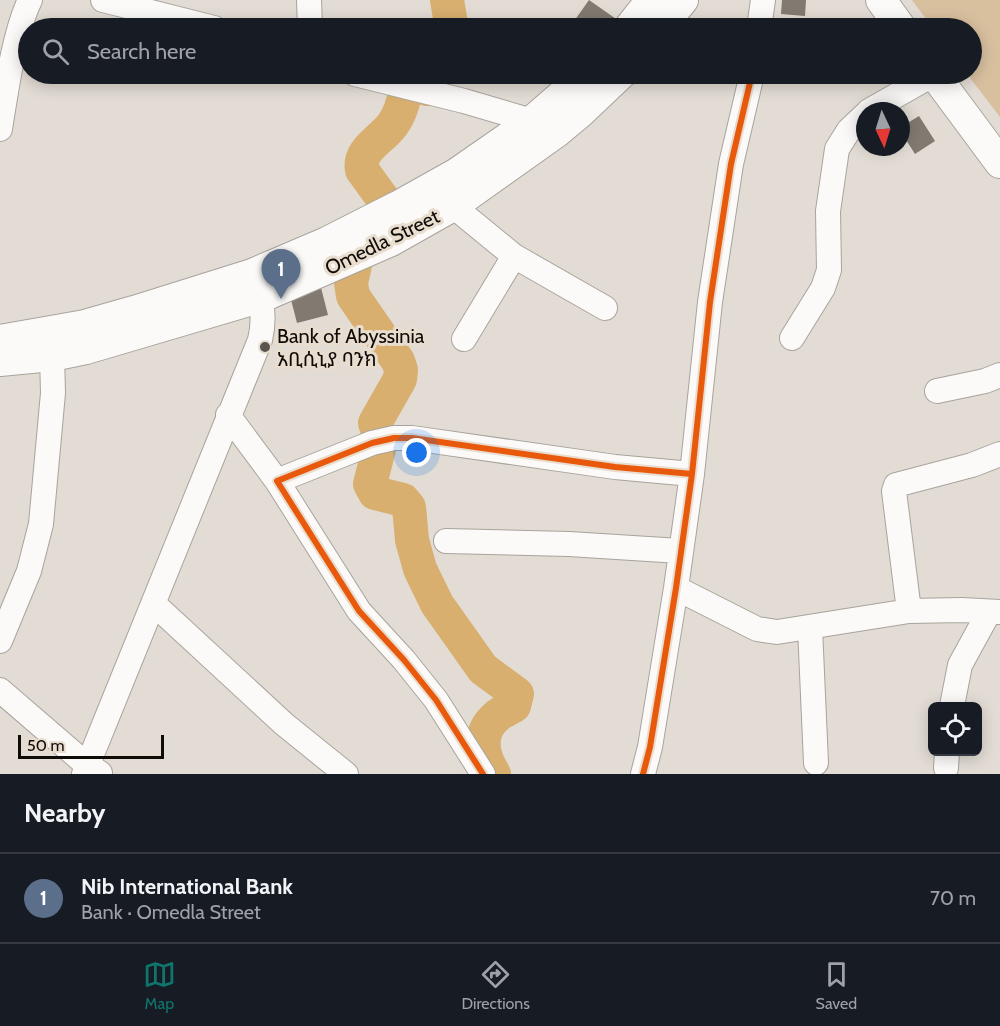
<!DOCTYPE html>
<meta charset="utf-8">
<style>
body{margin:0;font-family:Cabin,"Noto Sans Ethiopic",sans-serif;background:#242831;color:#f1f3f6}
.controls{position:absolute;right:18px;bottom:18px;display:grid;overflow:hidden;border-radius:9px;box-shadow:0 3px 15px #0003}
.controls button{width:54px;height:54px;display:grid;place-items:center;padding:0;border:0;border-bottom:2px solid #363941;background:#171b24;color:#f1f3f6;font:30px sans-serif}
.compass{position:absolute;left:856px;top:102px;width:54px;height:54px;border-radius:50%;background:#171b24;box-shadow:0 3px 15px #0003;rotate:176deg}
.scale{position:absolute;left:18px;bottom:15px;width:146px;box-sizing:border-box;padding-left:6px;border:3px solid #0f0b07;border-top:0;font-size:16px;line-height:21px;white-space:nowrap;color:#0f0b07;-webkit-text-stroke:4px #e8ddce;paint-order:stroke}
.you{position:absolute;left:417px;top:453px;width:21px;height:21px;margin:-15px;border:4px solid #fff;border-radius:50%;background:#1a73e8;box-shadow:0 0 0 9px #1a73e833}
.badge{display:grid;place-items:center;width:39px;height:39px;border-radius:50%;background:#0f766e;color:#fff;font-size:20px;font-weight:700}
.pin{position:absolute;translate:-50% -50px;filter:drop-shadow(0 2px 3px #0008)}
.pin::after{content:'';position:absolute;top:32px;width:21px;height:18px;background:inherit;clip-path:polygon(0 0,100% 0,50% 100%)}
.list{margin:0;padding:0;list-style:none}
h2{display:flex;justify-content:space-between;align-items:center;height:78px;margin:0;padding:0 24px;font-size:26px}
h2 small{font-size:20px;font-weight:400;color:#9ea1a6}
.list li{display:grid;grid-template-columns:39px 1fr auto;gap:18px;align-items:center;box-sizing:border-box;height:90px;padding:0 24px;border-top:2px solid #363941}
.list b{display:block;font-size:22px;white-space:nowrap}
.list p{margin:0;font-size:20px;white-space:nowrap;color:#9ea1a6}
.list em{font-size:20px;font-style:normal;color:#9ea1a6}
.icon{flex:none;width:33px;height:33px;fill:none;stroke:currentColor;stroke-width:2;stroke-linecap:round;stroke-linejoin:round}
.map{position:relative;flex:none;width:1000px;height:774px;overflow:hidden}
.search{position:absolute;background:#171b24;box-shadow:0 3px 15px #0003;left:18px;right:18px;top:18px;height:66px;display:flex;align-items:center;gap:15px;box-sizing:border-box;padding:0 21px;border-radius:33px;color:#9ea1a6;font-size:22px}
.sheet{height:168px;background:#171b24}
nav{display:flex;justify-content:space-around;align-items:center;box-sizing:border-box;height:84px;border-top:2px solid #363941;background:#171b24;font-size:16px;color:#9ea1a6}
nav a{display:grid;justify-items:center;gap:3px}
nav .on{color:#0f766e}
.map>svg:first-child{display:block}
</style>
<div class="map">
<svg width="1000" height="774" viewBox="0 0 1000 774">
<rect width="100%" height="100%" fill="#e2dcd4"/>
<path fill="#d8c09f" d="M912 0H1000V117L967 74H972V28H933Z"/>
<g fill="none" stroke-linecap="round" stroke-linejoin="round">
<path stroke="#d8af6e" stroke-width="34" d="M447 0 451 24 450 28
M427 89 437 74
M391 210 362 170C358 149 383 139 393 124 401 113 404 99 407 87
M357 256 351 283 353 296 398 361 401 370 400 379 375 423 381 441 370 484 375 493 403 500 409 507 412 540 420 569 437 604 483 669 517 694 514 706C509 709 501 712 497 716 477 732 482 755 494 774"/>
</g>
<path fill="#807a70" d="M589 0 619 21 614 28H578L572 24Z
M782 0H806L805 16 781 14Z
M772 19 815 24 814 28H771Z
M919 116 935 141 915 154 901 132V127Z
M319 280 328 315 297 323 288 288Z"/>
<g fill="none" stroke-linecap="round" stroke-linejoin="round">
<defs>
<path id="minor" d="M103 0 214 28
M309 0 310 28
M759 28 763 0
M355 74 464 101 532 121
M869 111 934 74
M0 129C6 92 14 33 30 0
M453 206 514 256 605 308
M792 338 823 288 829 270 828 211 837 149 849 130 865 115
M464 339 514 256
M937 391 985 381 1000 375
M228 415 277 481
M446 541 569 544 680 551
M676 588 757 629 777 632 909 611 962 610 1000 612
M154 604 284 724 346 774
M909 611 894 491 896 485 972 465 1000 454
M810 628 816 763
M0 641 29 571 41 524 53 393 52 356
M0 690 87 765 100 773
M952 706 960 665 989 612
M946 768 947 752
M84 774 260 340C265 319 263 301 255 282
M483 774 436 700 404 660 359 611 277 481 372 443 394 438H412L615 467 692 474
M643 774 650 747 676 588 692 474 710 302 731 164 752 74"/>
<path id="major" d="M881 0 901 28
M629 28 651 0
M660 28 683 0
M934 74 1000 163
M0 340 85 325 134 311 252 274 327 242 398 206 457 173 532 121 586 74
M0 361 52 356 86 349 262 297 391 241 453 206 557 132 581 112 621 74"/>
</defs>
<use href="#minor" stroke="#a8a39c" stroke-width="26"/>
<use href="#major" stroke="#a8a39c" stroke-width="32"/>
<use href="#minor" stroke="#fbfaf9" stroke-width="24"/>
<use href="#major" stroke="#fbfaf9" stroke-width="30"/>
<defs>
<path id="cycleway" d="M483 774 436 700 404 660 359 611 277 481 372 443 394 438H412L615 467 692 474
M643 774 650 747 676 588 692 474 710 302 731 164 752 74"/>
</defs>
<use href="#cycleway" stroke="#e8ddce" stroke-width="10"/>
<use href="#cycleway" stroke="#e8590c" stroke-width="6"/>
</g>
<circle fill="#59544f" stroke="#e8ddce" stroke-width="2" cx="265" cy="347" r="6"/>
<g text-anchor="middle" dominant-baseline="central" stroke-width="6" stroke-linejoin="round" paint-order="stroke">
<g font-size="20" fill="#0f0b07" stroke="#e8ddce">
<text transform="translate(382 242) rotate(-26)">Omedla Street</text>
</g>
<g font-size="20" fill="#0f0b07" stroke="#e8ddce" text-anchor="start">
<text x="277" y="336">Bank of Abyssinia<tspan x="277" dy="23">አቢሲኒያ ባንክ</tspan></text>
</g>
</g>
</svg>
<div class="controls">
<button><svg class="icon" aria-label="locate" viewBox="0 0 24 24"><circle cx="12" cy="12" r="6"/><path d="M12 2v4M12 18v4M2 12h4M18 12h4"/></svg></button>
</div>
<svg class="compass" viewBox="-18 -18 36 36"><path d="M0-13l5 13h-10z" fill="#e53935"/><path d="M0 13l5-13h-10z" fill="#9ea1a6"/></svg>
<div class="scale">50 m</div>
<div class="you"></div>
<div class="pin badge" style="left:281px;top:299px;background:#5c6f8a">1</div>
<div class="search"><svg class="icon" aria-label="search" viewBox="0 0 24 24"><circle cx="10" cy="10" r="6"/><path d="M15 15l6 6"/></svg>Search here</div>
</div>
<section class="sheet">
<h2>Nearby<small></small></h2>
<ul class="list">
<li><span class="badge" style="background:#5c6f8a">1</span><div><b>Nib International Bank</b><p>Bank · Omedla Street</p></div><em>70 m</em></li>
</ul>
</section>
<nav>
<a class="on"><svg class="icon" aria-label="map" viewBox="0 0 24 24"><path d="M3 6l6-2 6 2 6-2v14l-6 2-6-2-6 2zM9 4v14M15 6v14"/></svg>Map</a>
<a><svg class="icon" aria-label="directions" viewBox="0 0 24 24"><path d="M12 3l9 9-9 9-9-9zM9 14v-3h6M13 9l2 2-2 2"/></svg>Directions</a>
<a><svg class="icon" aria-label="saved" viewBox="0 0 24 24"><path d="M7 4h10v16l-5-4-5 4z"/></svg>Saved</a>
</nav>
